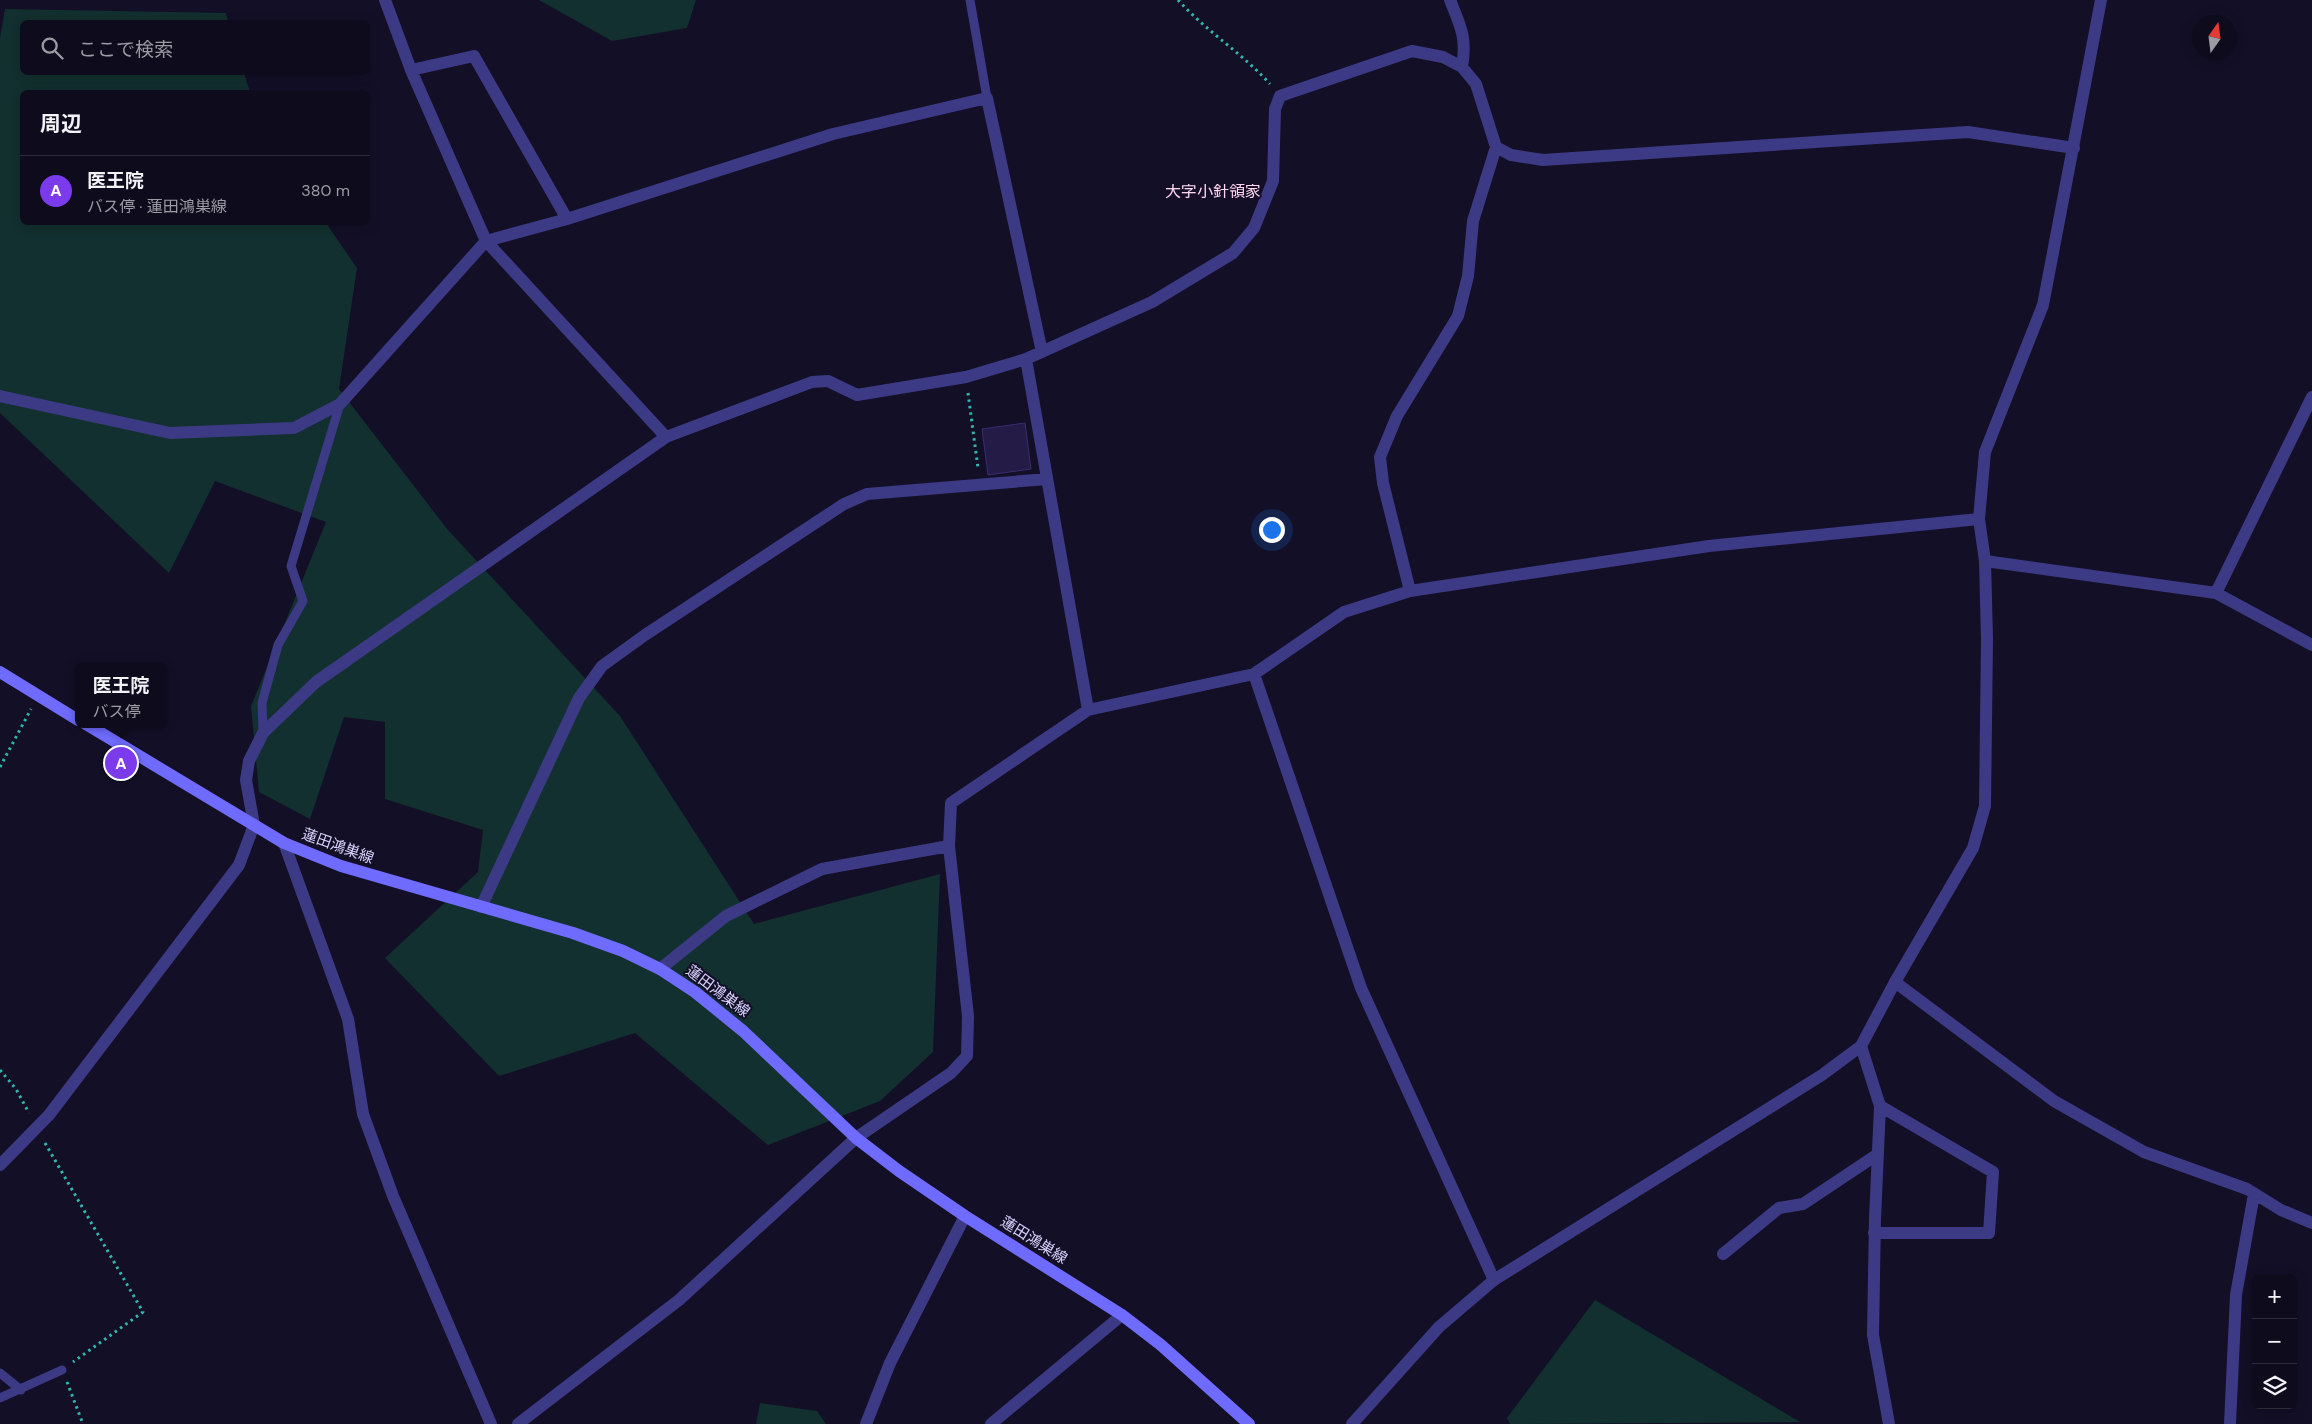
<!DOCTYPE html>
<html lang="ja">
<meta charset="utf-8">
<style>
body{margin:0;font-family:"DM Sans","Noto Sans JP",sans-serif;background:#171425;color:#f1f3f6}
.controls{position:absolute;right:15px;bottom:15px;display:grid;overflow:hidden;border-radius:8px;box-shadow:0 2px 12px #0003}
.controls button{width:45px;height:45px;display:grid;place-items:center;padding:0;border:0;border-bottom:1px solid #2e2b3b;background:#0e0b1c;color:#f1f3f6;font:25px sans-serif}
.compass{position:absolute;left:2192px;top:15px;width:45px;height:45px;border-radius:50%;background:#0e0b1c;box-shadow:0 2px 12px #0003;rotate:14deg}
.you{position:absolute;left:1271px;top:529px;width:18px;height:18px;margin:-12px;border:4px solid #fff;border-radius:50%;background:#1a73e8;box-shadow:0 0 0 8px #1a73e833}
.badge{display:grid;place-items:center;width:32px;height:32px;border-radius:50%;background:#7c3aed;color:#fff;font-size:16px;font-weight:700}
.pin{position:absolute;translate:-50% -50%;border:2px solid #fff;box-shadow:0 1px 5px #0006}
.popup{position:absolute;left:75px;top:663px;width:92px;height:65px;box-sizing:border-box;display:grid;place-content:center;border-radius:8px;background:#0e0b1c;filter:drop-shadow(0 1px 4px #0005);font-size:16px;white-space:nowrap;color:#9b9ba3}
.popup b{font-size:19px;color:#f1f3f6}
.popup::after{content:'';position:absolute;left:50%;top:100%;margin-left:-10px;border:10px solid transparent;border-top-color:#0e0b1c}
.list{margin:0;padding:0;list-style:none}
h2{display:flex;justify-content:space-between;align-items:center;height:65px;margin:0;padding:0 20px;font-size:21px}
h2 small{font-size:16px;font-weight:400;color:#9b9ba3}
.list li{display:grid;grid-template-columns:32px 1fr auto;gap:15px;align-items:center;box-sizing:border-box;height:70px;padding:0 20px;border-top:1px solid #2e2b3b}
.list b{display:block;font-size:19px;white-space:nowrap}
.list p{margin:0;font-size:16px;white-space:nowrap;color:#9b9ba3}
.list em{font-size:16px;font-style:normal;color:#9b9ba3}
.icon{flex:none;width:28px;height:28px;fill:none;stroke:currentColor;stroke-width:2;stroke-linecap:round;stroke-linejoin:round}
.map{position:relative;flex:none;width:2312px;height:1424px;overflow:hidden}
.search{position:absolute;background:#0e0b1c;box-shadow:0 2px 12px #0003;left:20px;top:20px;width:350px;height:55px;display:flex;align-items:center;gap:12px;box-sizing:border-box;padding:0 18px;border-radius:8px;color:#9b9ba3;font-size:19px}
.panel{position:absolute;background:#0e0b1c;box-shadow:0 2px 12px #0003;left:20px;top:90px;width:350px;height:135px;border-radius:8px}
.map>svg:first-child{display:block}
</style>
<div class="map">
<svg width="2312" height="1424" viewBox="0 0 2312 1424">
<rect width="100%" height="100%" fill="#130f26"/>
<path fill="#12302f" d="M539 0H696L687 28 612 41Z
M5 9 226 13 228 22H22V72L244 73 250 92H22V222L326 223 357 268 339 389 448 530 620 716 754 924 940 874 933 1052 880 1101 768 1145 635 1033 499 1076 385 958 478 872 483 830 385 799V722L344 717 310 819 259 792 251 706 326 522 215 481 169 573 0 413V38Z
M1595 1300 1800 1422 1510 1424 1507 1418Z
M760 1403 817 1411 826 1424H756Z"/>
<path fill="#241b47" stroke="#3b2d73" d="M1025 423 1031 469 988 475 982 429Z"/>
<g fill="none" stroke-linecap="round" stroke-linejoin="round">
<path stroke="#2fb8b0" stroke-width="3" stroke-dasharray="2.5 4" stroke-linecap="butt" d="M1178 0C1206 31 1242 53 1270 84
M968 393 978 468
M0 767 31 709
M0 1070 16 1089 29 1113
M45 1143 143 1312 73 1362
M67 1382 83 1424"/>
<path stroke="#3d3a85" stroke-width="9" d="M970 0 987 98
M263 733 262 703 278 645 303 601 291 566 340 404
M0 1373 21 1390
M0 1398 62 1370"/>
<path stroke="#3d3a85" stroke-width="12" d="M385 0 411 70
M1450 0C1461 27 1467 38 1462 67
M1496 147 1511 155 1543 160 1968 132 2074 148
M1026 359 1088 710
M0 396 170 433 294 428 340 404 486 241 567 219
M666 437 486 241 411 70 474 56 567 219 833 134 987 98 1042 352
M1985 561 2216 593 2312 645
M2216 593 2312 397
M1254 674 1361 988 1494 1280
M284 843 348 1019 363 1114 393 1196 491 1424
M949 846 951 803 1088 710 1254 674 1344 612 1410 591 1709 546 1979 519
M481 907 579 698 602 666 645 635 844 504 867 494 1047 479
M1895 982 2054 1101 2144 1152 2247 1189 2281 1210 2312 1223
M1861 1046 1880 1106 1875 1219 1873 1335 1889 1424
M0 1165 49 1115 239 865 254 825 246 780 249 761 263 733 316 682 666 437 812 382 828 381 857 395 966 377 1026 359 1152 302 1233 253 1254 228 1273 181 1275 109 1280 96 1412 51 1443 57 1462 67 1476 84 1496 147 1473 221 1468 276 1458 316 1397 416 1380 457 1383 483 1410 591
M1874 1233H1989L1993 1172 1880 1106
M1723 1254 1779 1208 1803 1204 1878 1154
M518 1424 679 1300 856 1138 951 1073 967 1056 968 1016 949 846 822 869 726 916 660 969
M866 1424 890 1363 965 1216
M991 1424 1122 1315
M2230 1424 2236 1295 2254 1194"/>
<path stroke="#3d3a85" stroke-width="12" d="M1352 1424 1439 1327 1494 1280 1822 1075 1861 1046 1895 982 1973 848 1985 806 1987 639 1985 561 1979 519 1985 452 2043 305 2101 0"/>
<path stroke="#6f6bff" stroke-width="12" d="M0 672 78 720
M86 724 284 843 341 866 573 933 623 951 660 969 695 992 743 1031 856 1138 899 1171 965 1216 1122 1315 1161 1345 1249 1424"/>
</g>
<g text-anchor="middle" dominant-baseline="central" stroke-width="4" stroke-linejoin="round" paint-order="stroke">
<g font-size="15" fill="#d9d4ff" stroke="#130f26">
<text transform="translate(338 846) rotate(20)">蓮田鴻巣線</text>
<text transform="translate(718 991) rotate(37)">蓮田鴻巣線</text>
<text transform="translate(1034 1240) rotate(32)">蓮田鴻巣線</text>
</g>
<g font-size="16" fill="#ffd6f0" stroke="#130f26">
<text x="1213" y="191">大字小針領家</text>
</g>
</g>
</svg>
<div class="controls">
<button>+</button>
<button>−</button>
<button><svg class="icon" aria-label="layers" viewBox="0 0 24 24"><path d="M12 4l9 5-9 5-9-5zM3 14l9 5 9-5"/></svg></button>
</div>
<svg class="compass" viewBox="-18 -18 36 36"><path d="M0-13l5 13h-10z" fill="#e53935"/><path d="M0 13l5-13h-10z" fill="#9b9ba3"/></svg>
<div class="you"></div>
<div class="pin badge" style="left:121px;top:763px">A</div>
<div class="popup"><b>医王院</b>バス停</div>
<div class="search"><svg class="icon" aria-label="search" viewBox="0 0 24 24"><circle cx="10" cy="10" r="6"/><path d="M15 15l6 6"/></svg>ここで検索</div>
<section class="panel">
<h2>周辺<small></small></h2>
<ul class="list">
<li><span class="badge">A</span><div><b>医王院</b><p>バス停 · 蓮田鴻巣線</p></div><em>380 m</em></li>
</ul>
</section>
</div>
